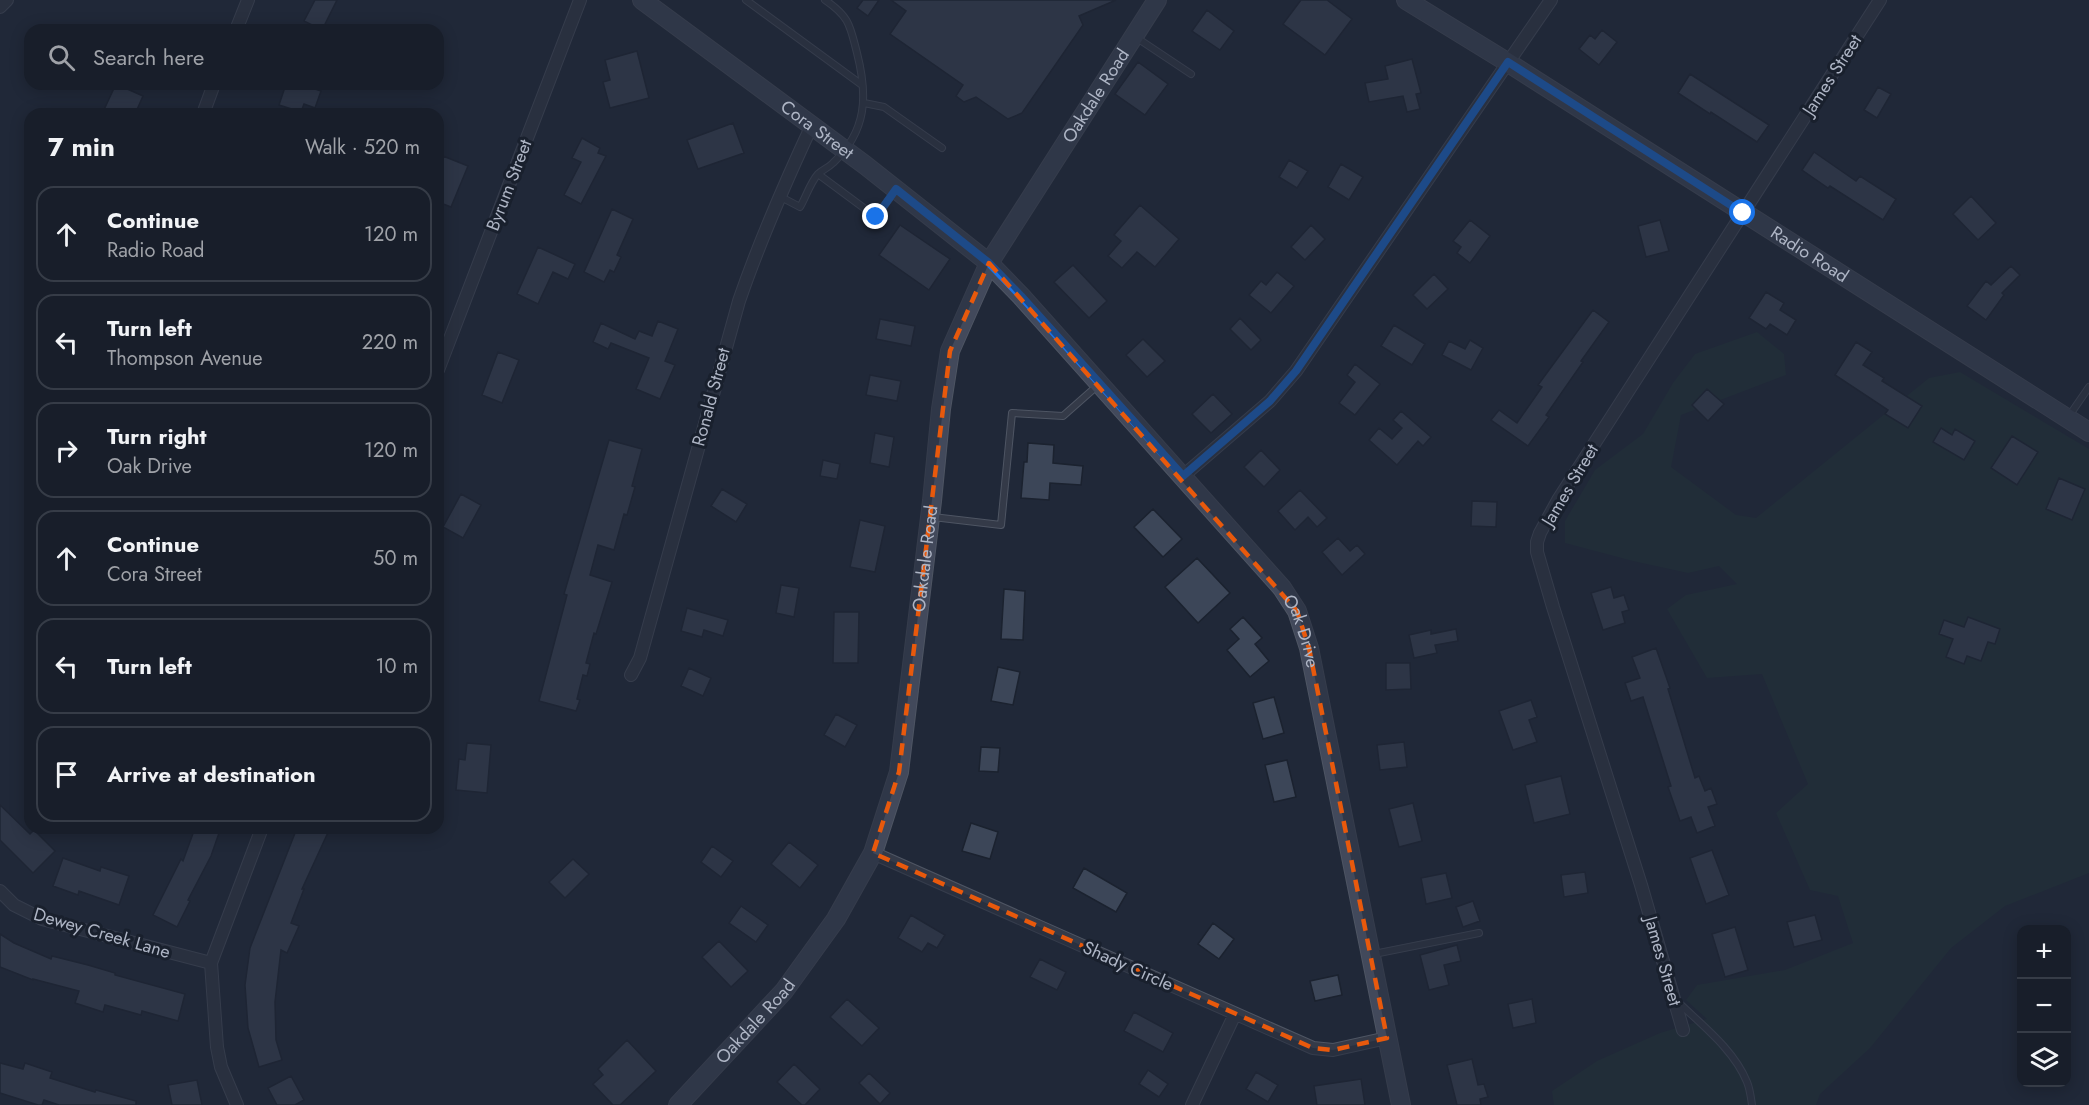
<!DOCTYPE html>
<meta charset="utf-8">
<style>
body{margin:0;font-family:Jost,sans-serif;background:#212732;color:#f1f3f6}
.controls{position:absolute;right:18px;bottom:18px;display:grid;overflow:hidden;border-radius:12px;box-shadow:0 3px 15px #0003}
.controls button{width:54px;height:54px;display:grid;place-items:center;padding:0;border:0;border-bottom:2px solid #363c47;background:#181e2a;color:#f1f3f6;font:30px sans-serif}
.stop{position:absolute;width:18px;height:18px;margin:-14px;border:4px solid #1a73e8;border-radius:50%;background:#fff}
.stop.end{background:#1a73e8;border-color:#fff;box-shadow:0 2px 6px #0008}
.list{margin:0;padding:0;list-style:none}
h2{display:flex;justify-content:space-between;align-items:center;height:78px;margin:0;padding:0 24px;font-size:26px}
h2 small{font-size:20px;font-weight:400;color:#9fa2a8}
.list li{display:grid;grid-template-columns:39px 1fr auto;gap:18px;align-items:center;box-sizing:border-box;height:96px;margin:0 12px 12px;padding:0 12px;border:2px solid #363c47;border-radius:18px}
.list b{display:block;font-size:22px;white-space:nowrap}
.list p{margin:0;font-size:20px;white-space:nowrap;color:#9fa2a8}
.list em{font-size:20px;font-style:normal;color:#9fa2a8}
.icon{flex:none;width:33px;height:33px;fill:none;stroke:currentColor;stroke-width:2;stroke-linecap:round;stroke-linejoin:round}
.map{position:relative;flex:none;width:2089px;height:1105px;overflow:hidden}
.search{position:absolute;background:#181e2a;box-shadow:0 3px 15px #0003;left:24px;top:24px;width:420px;height:66px;display:flex;align-items:center;gap:15px;box-sizing:border-box;padding:0 21px;border-radius:18px;color:#9fa2a8;font-size:22px}
.panel{position:absolute;background:#181e2a;box-shadow:0 3px 15px #0003;left:24px;top:108px;width:420px;height:726px;border-radius:18px}
.map>svg:first-child{display:block}
</style>
<div class="map">
<svg width="2089" height="1105" viewBox="0 0 2089 1105">
<rect width="100%" height="100%" fill="#202838"/>
<path fill="#223439" d="M1757 332 1784 354 1786 375 1681 415 1671 467 1736 515 1756 518 1929 378 1960 372 2089 449V873L2005 906 1951 948 1870 1048 1820 1094 1816 1105H1554L1552 1091 1597 1061 1660 1033 1707 1019 1686 1000 1697 985 1785 970 1853 943 1838 896 1810 890 1776 813 1808 784 1762 674 1707 678 1667 609 1686 595 1737 584 1719 566 1688 573 1633 561 1565 543V521L1595 470 1643 434 1673 383 1695 354Z"/>
<path fill="#3c4658" stroke="#1b222f" stroke-width="1.5" d="M315 0H337L322 30 304 21Z
M863 0H879L868 16 857 8Z
M891 0H1116L1079 16 1083 25 1022 113 1008 119 976 97 964 102 956 96 963 85 890 34 906 11Z
M1301 0H1327L1352 19 1325 55 1283 24Z
M1207 10 1234 31 1220 50 1192 31Z
M1602 30 1617 42 1599 65 1579 49 1590 35 1595 39Z
M637 51 649 98 610 108 603 82 610 80 605 60Z
M1412 59 1421 93 1416 94 1420 109 1407 112 1403 96 1369 102 1365 83 1388 79 1385 66Z
M1138 62 1168 84 1145 115 1115 94Z
M1690 74 1769 125 1757 142 1711 112 1710 114 1678 93Z
M116 84 143 96 135 114H102Z
M286 84H310L309 87 321 91 315 108 304 104 301 112 279 105Z
M1878 87 1891 94 1877 118 1864 110Z
M733 123 744 153 698 169 687 140Z
M582 138 600 148 598 153 606 156 581 204 564 195 581 162 572 158Z
M1814 152 1856 181 1860 176 1896 199 1883 220 1830 186 1828 188 1802 170Z
M443 156 468 166 451 207 438 202V168Z
M1289 160 1308 171 1297 188 1279 177Z
M1341 164 1363 177 1349 200 1328 187Z
M1971 196 1996 223 1978 240 1953 214Z
M1140 205 1179 239 1155 267 1137 252 1122 268 1108 256 1121 241 1114 235Z
M612 209 633 219 617 255 621 257 614 272 610 270 604 282 584 272Z
M1470 220 1490 236 1470 263 1457 253 1461 247 1453 241Z
M1660 220 1669 251 1646 257 1638 226Z
M900 225 950 259 929 290 879 255Z
M1311 225 1325 239 1305 260 1291 247Z
M538 247 575 264 568 279 553 272 538 304 517 294Z
M1073 265 1107 301 1089 318 1054 282Z
M2011 266 2020 275 2002 293 2004 295 1986 320 1967 306 1986 281 1991 285Z
M1277 272 1294 286 1271 313 1249 295 1261 281 1266 285Z
M1434 274 1448 289 1427 309 1413 295Z
M1766 292 1784 303 1780 310 1796 320 1787 335 1770 324 1766 329 1749 318Z
M1593 310 1609 322 1581 361 1583 362 1546 415 1549 417 1528 446 1491 420 1499 410 1517 423 1542 387 1538 385Z
M1240 318 1261 340 1251 350 1230 329Z
M880 319 915 326 911 346 876 339Z
M658 321 678 329 665 361 675 365 660 399 636 389 649 358 611 343 608 349 593 342 601 323 635 339 639 331 652 336Z
M1394 325 1425 344 1412 365 1381 346Z
M1143 339 1165 361 1147 377 1126 355Z
M1470 340 1483 348 1471 370 1442 355 1449 341 1465 349Z
M1856 342 1872 352 1863 365 1884 378 1882 381 1922 406 1908 428 1885 414 1888 410 1835 375Z
M498 352 519 360 502 403 482 395Z
M1355 364 1380 384 1355 415 1339 403 1355 382 1347 375Z
M870 375 901 381 897 401 866 395Z
M1707 389 1724 404 1708 421 1692 405Z
M1213 394 1232 414 1211 433 1192 414Z
M1401 411 1431 437 1423 446 1418 441 1397 465 1369 440 1379 428 1392 439 1402 428 1393 420Z
M1941 428 1952 435 1955 429 1975 441 1964 460 1933 442Z
M875 433 894 437 889 467 870 463Z
M2012 436 2038 452 2017 485 1991 468Z
M609 440 642 449 632 486 635 487 627 515 624 514 614 550 598 545 590 575 612 582 596 634 594 633 586 663 590 664 587 676 583 675 577 699 580 700 576 711 539 701 567 595 564 594Z
M1028 443 1054 445 1053 463 1083 466 1081 485 1050 483 1049 500 1021 498 1024 462H1027Z
M1261 450 1280 470 1264 487 1244 467Z
M823 460 840 464 837 479 820 476Z
M2059 478 2085 489 2072 520 2046 509Z
M722 489 747 504 736 522 711 506Z
M1300 490 1327 518 1317 527 1308 517 1295 530 1278 511Z
M461 494 481 505 463 538 443 527Z
M1472 501 1497 502 1496 527 1471 526Z
M1153 509 1182 539 1163 557 1134 527Z
M860 520 885 526 875 572 850 567Z
M1338 538 1350 551 1357 545 1365 554 1342 575 1322 552Z
M1197 558 1230 593 1198 623 1165 587Z
M781 585 799 588 794 617 776 613Z
M1611 587 1614 598 1624 595 1629 610 1622 612 1625 623 1603 630 1591 593Z
M1004 589 1025 591 1023 640 1001 639Z
M687 608 728 620 723 636 704 630 702 637 681 631Z
M834 612H859L858 663H833Z
M1243 617 1262 638 1255 644 1269 661 1250 677 1227 650 1239 639 1230 629Z
M1968 617 2000 629 1995 644 1988 642 1981 661 1967 656 1964 664 1946 657 1953 639 1939 634 1944 620 1964 627Z
M1456 629 1458 641 1435 645 1437 653 1414 658 1409 635 1431 630V634Z
M1656 648 1670 688 1668 689 1695 778 1699 776 1705 791 1711 788 1717 804 1708 807 1715 826 1697 833 1691 817 1680 821 1668 787 1671 786 1643 697 1631 701 1625 683 1640 678 1632 657Z
M1386 663H1410L1411 689 1386 690Z
M998 667 1020 672 1013 705 991 701Z
M689 668 711 678 703 696 681 686Z
M1274 697 1284 733 1263 739 1253 703Z
M1531 700 1537 717 1529 720 1537 742 1513 750 1499 711Z
M836 714 857 725 845 747 824 735Z
M1404 742 1407 767 1380 770 1377 745Z
M467 743 491 745 487 793 456 790 459 759 465 760Z
M981 747 1000 748 998 772 979 771Z
M1287 760 1296 797 1274 802 1265 765Z
M1561 776 1570 814 1534 823 1525 785Z
M1413 803 1422 841 1399 847 1389 809Z
M0 805 30 834 34 830 55 851 33 873 0 840Z
M971 823 998 832 990 859 962 851Z
M195 828H207L219 833 211 856 188 900 190 901 177 927 153 915 181 859 183 861Z
M297 828H330L302 889H304L291 923 299 926 287 953 281 950 275 1002 276 1040 282 1060 259 1067 248 1028 245 985 250 948Z
M789 842 818 865 800 888 771 864Z
M712 846 733 861 721 877 701 862Z
M1712 850 1729 895 1706 904 1690 858Z
M63 858 100 871 101 867 129 876 119 905 79 891 78 895 53 886Z
M573 859 589 874 565 898 549 882Z
M1084 868 1127 893 1116 912 1073 888Z
M1585 872 1588 893 1564 897 1561 875Z
M1446 873 1452 898 1426 904 1421 878Z
M1473 901 1480 921 1463 927 1456 907Z
M741 906 768 925 756 942 729 923Z
M911 915 945 935 937 948 928 943 922 952 898 938Z
M1815 915 1822 940 1794 947 1787 922Z
M1213 923 1234 939 1219 959 1198 944Z
M1735 927 1748 970 1725 977 1712 934Z
M0 934 14 943 51 959 52 956 88 965 115 973V975L185 994 178 1021 142 1011 141 1015 105 1005 103 1012 75 1003 79 991 33 979V980L0 967Z
M719 941 748 971 731 987 702 957Z
M1457 945 1461 961 1444 965 1449 985 1429 990 1420 955Z
M1040 959 1066 972 1057 990 1030 977Z
M1338 975 1342 995 1315 1001 1310 981Z
M847 999 879 1028 862 1046 830 1017Z
M1532 999 1536 1023 1513 1028 1508 1004Z
M1134 1012 1173 1033 1163 1052 1124 1031Z
M627 1040 656 1071 620 1105H613L593 1084 603 1075 598 1069Z
M1472 1059 1478 1085 1484 1084 1488 1097 1480 1099 1481 1105H1457L1447 1065Z
M0 1063 23 1069 25 1063 52 1072 50 1078 95 1092 96 1090 136 1101V1105H59L44 1100 42 1105H38L0 1093Z
M794 1064 820 1089 805 1105H802L777 1082Z
M1148 1070 1168 1084 1159 1097 1139 1084Z
M1256 1072 1278 1085 1268 1102 1246 1089Z
M869 1073 890 1093 880 1104 859 1083Z
M291 1076 304 1100 295 1105H277L268 1088Z
M1361 1079 1365 1105H1317L1314 1086Z
M197 1080 202 1105H172L168 1085Z"/>
<g fill="none" stroke-linecap="round" stroke-linejoin="round">
<defs>
<path id="lane" d="M746 0 862 85
M1137 38 1191 74
M864 103 884 107 942 148
M818 174 876 217 895 191
M779 196 800 207C806 197 810 183 818 174 822 170 828 168 833 163 867 131 868 96 857 53 850 26 850 17 825 0
M2069 416 2089 387
M933 517 1001 525 1012 413 1063 416 1097 386
M1374 954 1479 933
M1679 1003C1703 1026 1734 1050 1747 1082 1750 1089 1751 1098 1752 1105"/>
<path id="street" d="M0 7 7 0
M236 30 248 0
M203 114 214 84
M438 370 580 0
M1183 476 1270 401 1296 371 1551 0
M631 675 640 658 739 301C760 240 785 183 812 125
M873 853 1313 1048 1333 1050 1387 1038
M0 891 14 905 42 919 211 963
M1683 1030 1641 885 1553 607 1537 552V542L1540 533 1558 500 1880 0
M237 1105 221 1067 217 1047 211 963 262 828
M1192 1105 1235 1014"/>
<g id="secondary">
<path id="s1" d="M642 0 865 165 989 263 1021 296 1282 588 1297 611 1309 648 1401 1105"/>
<path id="s2" d="M1406 0 1507 62 2089 432"/>
<path id="s3" d="M678 1105 784 991 836 919 873 853 899 772 932 501 941 409 950 351 989 263 1157 0"/>
</g>
</defs>
<use href="#lane" stroke="#4e5563" stroke-width="8"/>
<use href="#street" stroke="#4e5563" stroke-width="14"/>
<use href="#secondary" stroke="#4e5563" stroke-width="20"/>
<use href="#lane" stroke="#343a48" stroke-width="6"/>
<use href="#street" stroke="#343a48" stroke-width="12"/>
<use href="#secondary" stroke="#42495b" stroke-width="18"/>
</g>
<g fill="none" stroke-linecap="round" stroke-linejoin="round">
<path stroke="#1a73e8" stroke-width="8" d="M876 217 896 189 989 263 1021 296 1183 476 1270 401 1296 371 1508 62 1743 213"/>
</g>
<path d="M0 0H2089V1105H0ZM989 263 1297 611 1309 648 1387 1038 1333 1050 1313 1048 873 853 899 772 950 351Z" fill="#202838" fill-opacity=".55" fill-rule="evenodd"/>
<path fill="none" stroke="#e8590c" stroke-width="4.5" stroke-dasharray="12 8" stroke-linejoin="round" d="M989 263 1297 611 1309 648 1387 1038 1333 1050 1313 1048 873 853 899 772 950 351Z"/>
<g text-anchor="middle" dominant-baseline="central" stroke-width="6" stroke-linejoin="round" paint-order="stroke">
<g font-size="18" fill="#aeb5c5" stroke="#19202d">
<text transform="translate(1832 75) rotate(-57)">James Street</text>
<text stroke="none"><textPath href="#s3" startOffset="1124">Oakdale Road</textPath></text>
<text stroke="none"><textPath href="#s1" startOffset="218">Cora Street</textPath></text>
<text transform="translate(509 185) rotate(-69)">Byrum Street</text>
<text stroke="none"><textPath href="#s2" startOffset="477">Radio Road</textPath></text>
<text transform="translate(711 397) rotate(-75)">Ronald Street</text>
<text transform="translate(1570 485) rotate(-59)">James Street</text>
<text stroke="none"><textPath href="#s3" startOffset="620">Oakdale Road</textPath></text>
<text stroke="none"><textPath href="#s1" startOffset="921">Oak Drive</textPath></text>
<text transform="translate(102 933) rotate(16)">Dewey Creek Lane</text>
<text transform="translate(1663 961) rotate(74)">James Street</text>
<text transform="translate(1128 966) rotate(24)">Shady Circle</text>
<text stroke="none"><textPath href="#s3" startOffset="114">Oakdale Road</textPath></text>
</g>
</g>
</svg>
<div class="controls">
<button>+</button>
<button>−</button>
<button><svg class="icon" aria-label="layers" viewBox="0 0 24 24"><path d="M12 4l9 5-9 5-9-5zM3 14l9 5 9-5"/></svg></button>
</div>
<div class="stop" style="left:1743px;top:213px"></div>
<div class="stop end" style="left:876px;top:217px"></div>
<div class="search"><svg class="icon" aria-label="search" viewBox="0 0 24 24"><circle cx="10" cy="10" r="6"/><path d="M15 15l6 6"/></svg>Search here</div>
<section class="panel">
<h2>7 min<small>Walk · 520 m</small></h2>
<ul class="list">
<li><svg class="icon" aria-label="ahead" viewBox="0 0 24 24"><path d="M12 20V5M6 11l6-6 6 6"/></svg><div><b>Continue</b><p>Radio Road</p></div><em>120 m</em></li>
<li><svg class="icon" aria-label="left" viewBox="0 0 24 24"><path d="M17 20v-9H6M10 6l-5 5 5 5"/></svg><div><b>Turn left</b><p>Thompson Avenue</p></div><em>220 m</em></li>
<li><svg class="icon" aria-label="right" viewBox="0 0 24 24"><path d="M7 20v-9h11M14 6l5 5-5 5"/></svg><div><b>Turn right</b><p>Oak Drive</p></div><em>120 m</em></li>
<li><svg class="icon" aria-label="ahead" viewBox="0 0 24 24"><path d="M12 20V5M6 11l6-6 6 6"/></svg><div><b>Continue</b><p>Cora Street</p></div><em>50 m</em></li>
<li><svg class="icon" aria-label="left" viewBox="0 0 24 24"><path d="M17 20v-9H6M10 6l-5 5 5 5"/></svg><div><b>Turn left</b></div><em>10 m</em></li>
<li><svg class="icon" aria-label="arrive" viewBox="0 0 24 24"><path d="M6 21V4h12l-3 4 3 4H6"/></svg><div><b>Arrive at destination</b></div></li>
</ul>
</section>
</div>
